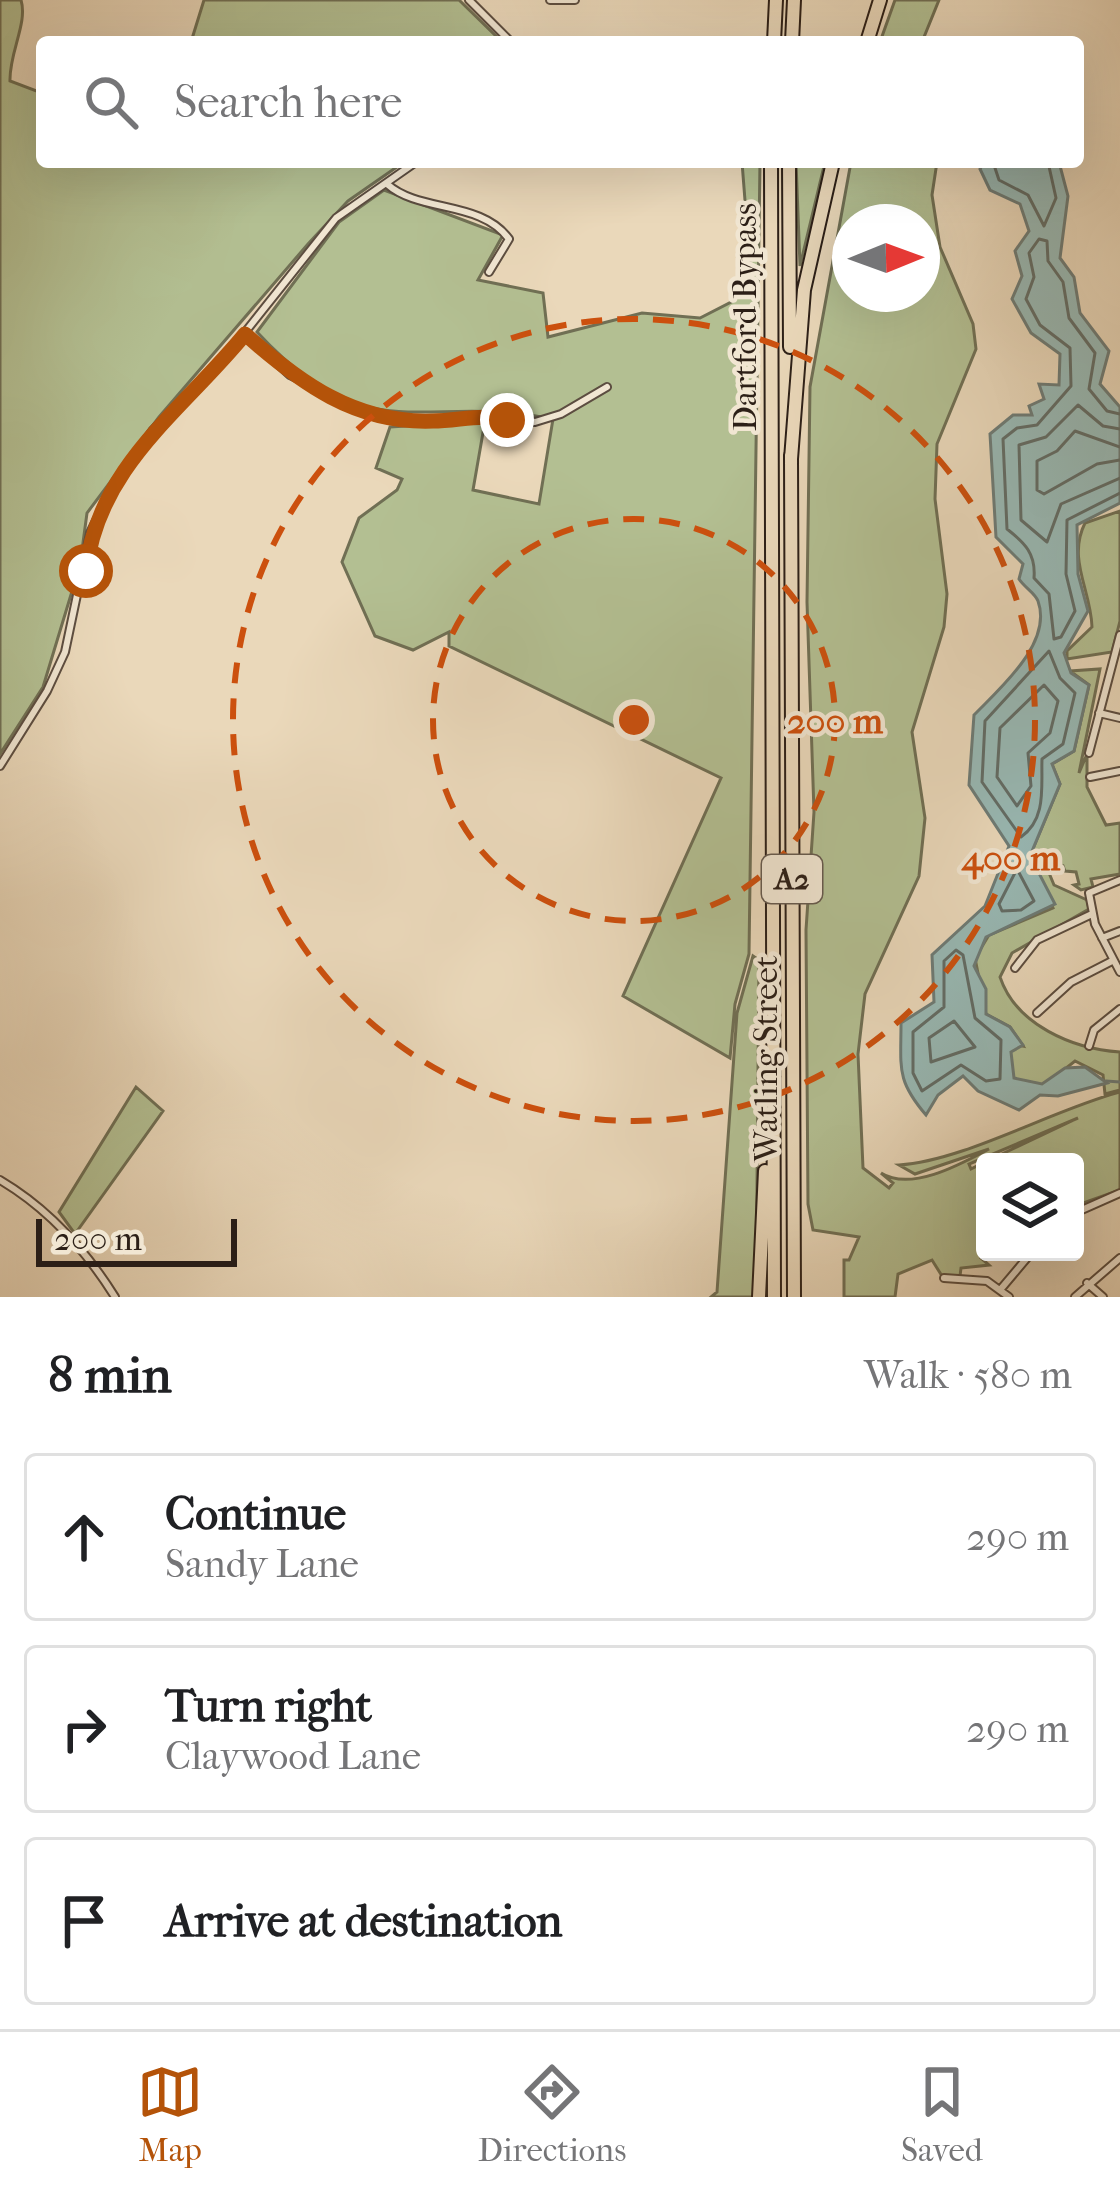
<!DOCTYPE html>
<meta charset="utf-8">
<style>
body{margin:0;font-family:"IM FELL French Canon",serif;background:#f6f6f6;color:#202124}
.controls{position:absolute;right:36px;bottom:36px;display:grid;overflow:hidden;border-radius:12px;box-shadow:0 12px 48px #0002}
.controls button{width:108px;height:108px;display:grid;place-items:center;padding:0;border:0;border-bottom:3px solid #e0e0e0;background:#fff;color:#202124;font:60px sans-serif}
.compass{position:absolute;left:832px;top:204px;width:108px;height:108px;border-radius:50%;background:#fff;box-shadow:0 12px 48px #0002;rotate:89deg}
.scale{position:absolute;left:36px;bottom:30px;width:201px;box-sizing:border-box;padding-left:12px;border:6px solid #2c1f17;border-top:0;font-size:33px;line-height:42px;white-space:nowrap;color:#2c1f17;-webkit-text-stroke:9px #f1e6d2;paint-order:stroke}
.stop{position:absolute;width:36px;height:36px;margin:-27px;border:9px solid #b45309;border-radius:50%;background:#fff}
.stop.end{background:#b45309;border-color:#fff;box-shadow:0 3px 12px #0008}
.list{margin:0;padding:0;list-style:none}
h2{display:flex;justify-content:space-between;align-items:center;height:156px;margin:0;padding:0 48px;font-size:51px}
h2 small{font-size:39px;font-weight:400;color:#757577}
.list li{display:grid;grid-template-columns:78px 1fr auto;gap:36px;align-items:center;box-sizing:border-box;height:168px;margin:0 24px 24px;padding:0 24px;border:3px solid #e0e0e0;border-radius:12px}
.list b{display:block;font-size:45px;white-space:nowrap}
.list p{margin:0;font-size:39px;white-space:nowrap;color:#757577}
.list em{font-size:39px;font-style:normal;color:#757577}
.icon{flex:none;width:66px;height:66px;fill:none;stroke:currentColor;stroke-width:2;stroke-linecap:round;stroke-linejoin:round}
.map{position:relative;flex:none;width:1120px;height:1297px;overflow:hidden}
.search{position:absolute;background:#fff;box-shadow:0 12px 48px #0002;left:36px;right:36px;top:36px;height:132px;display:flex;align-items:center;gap:30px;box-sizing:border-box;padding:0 42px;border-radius:12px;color:#757577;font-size:45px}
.sheet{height:732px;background:#fff}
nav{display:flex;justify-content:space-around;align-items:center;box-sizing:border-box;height:168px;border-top:3px solid #e0e0e0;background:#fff;font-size:33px;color:#757577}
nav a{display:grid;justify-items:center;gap:6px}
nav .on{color:#b45309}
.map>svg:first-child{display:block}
</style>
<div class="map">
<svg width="1120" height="1297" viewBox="0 0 1120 1297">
<rect width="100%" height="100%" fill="#ead8ba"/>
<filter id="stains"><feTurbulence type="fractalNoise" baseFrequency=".00167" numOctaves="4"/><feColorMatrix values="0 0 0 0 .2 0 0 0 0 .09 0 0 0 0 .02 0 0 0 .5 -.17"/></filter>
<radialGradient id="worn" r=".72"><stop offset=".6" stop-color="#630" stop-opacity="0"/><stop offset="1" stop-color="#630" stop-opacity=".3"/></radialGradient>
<path fill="#b3bf92" stroke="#706f54" stroke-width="3" fill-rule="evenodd" d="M0 0H21C28 23 9 53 10 81L42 93V162H404L348 201 308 244 159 417 87 513 80 565 43 687 0 754Z
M204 0H459L499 39 191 42Z
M895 0H939L922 42H880Z
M742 162H760L749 954 735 1004 730 1058 623 996 721 778 449 646V632L413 650 375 636 342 562 359 518 397 490 402 479 376 468 390 427 485 421 473 490 539 504 553 419C420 392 371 455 257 332L339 222 384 190 503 235 478 280 543 293 548 337 642 313 700 318 735 300 751 277Z
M796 162H825L800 266Z
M851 162H937L932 195 940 247 973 324 976 349 937 444 935 499 947 594 944 627 912 732 925 818 919 876 865 994 858 1054 863 1168 889 1188 893 1183 881 1173C911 1192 961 1164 989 1149L915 1174 899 1165C964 1161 1052 1110 1120 1092V1190L1075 1206V1162H985L1078 1118 969 1164 971 1169 985 1162 986 1252 981 1258 989 1265 961 1268 960 1276H942L932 1260 898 1274 895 1297H844V1260H849L859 1237 813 1230 808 1204 806 930 814 812 807 602 810 387ZM850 222H922V294H850Z
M1120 511V621L1112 652 1067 659V651L1092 627C1091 590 1067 559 1085 523Z
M1100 669 1079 773 1087 754V787L1106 825 1120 823V874L1091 879 1093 887 1081 890 1074 885 1079 884 1076 872 1065 871 1063 866 1047 868 1054 885 1087 900 1089 909 1012 953 1000 977C1016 1025 1073 1049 1120 1052V1090L1105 1094 1103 1075 1075 1061 1018 1106 967 1035 1023 1046 1010 1027 986 1014 975 958 989 935 1053 908 1030 856 1060 784 1052 764 1074 751 1089 685 1070 671Z
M753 956 759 960 756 1297H711L717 1292 737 1013Z
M136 1087 163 1111 75 1234 59 1212Z"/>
<path fill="#98b9b5" stroke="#6d7b76" stroke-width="3" d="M984 162H1059L1068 196 1060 258 1074 277 1080 313 1109 351 1100 384 1120 407V503L1077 525 1078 574 1088 611 1064 653 1071 673 1089 685 1074 751 1052 764 1060 784 1030 856 1055 904 986 937 974 966 986 989V1014L1010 1027 1023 1045 1011 1052 1014 1078 1042 1084 1065 1068 1085 1067 1107 1083 1058 1096 1040 1095 1019 1110 978 1091 963 1076 938 1095 926 1115C896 1080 901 1068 901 1023L934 1002 932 955 985 906 1009 846 969 785 974 715C1000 688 1053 643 1038 601 1035 593 1024 587 1019 579L1023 564 996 537 990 434 1013 415H1032L1029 406 1044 399 1039 384 1059 385 1060 354 1031 333 1012 299 1022 276 1015 251 1029 231 1020 204 990 190 980 169Z"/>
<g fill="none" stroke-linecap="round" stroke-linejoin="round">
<path stroke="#626c66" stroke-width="3" d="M993 162 999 180 1028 195 1044 226 1056 198 1048 162
M1120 414 1107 411 1089 389 1095 353 1069 318 1063 282 1048 261 1047 241 1039 239 1029 253 1034 277 1026 299 1040 325 1070 348 1071 386 1037 425 1017 428 1003 439 1007 529C1025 543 1036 554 1034 578L1049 594 1054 639 1061 637 1075 611 1066 574 1067 520 1120 493
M1120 429 1103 426 1078 405 1046 437 1019 445 1021 520 1047 542 1061 504 1120 478
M1120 447 1075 431 1057 451 1037 461V490L1044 494 1097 464 1120 460
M1049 651 1060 678 1075 693 1063 744 1042 759C1041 786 1047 819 1021 837L982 782 985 721Z
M1044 685 1058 701 1050 733 1028 753 1031 786 1017 806 997 777 1000 728Z
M1017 869 1034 901 1021 910 1002 911 999 904Z
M956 950 963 955 975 1018 1001 1040 1000 1079 986 1081 961 1065 922 1091 913 1073V1032L944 1007V961Z
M954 1021 975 1047 931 1062 929 1038Z"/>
<path stroke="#6d7b76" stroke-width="3" d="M1106 1081 1120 1082"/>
<defs>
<path id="minor" d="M469 0 511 42
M550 0H575
M387 184C419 213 481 200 509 239L489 272
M245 334 290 375 376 417 437 421 489 415 535 422 561 414 607 387
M1099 713 1120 718
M1089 753 1120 635
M0 766 47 691 65 652 90 533 112 488 153 430 219 365 336 218 416 162
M1090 777 1120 771
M1120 880 1089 893 1095 924 1120 972
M1102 938 1120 931
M1015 968 1037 940 1092 914
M1037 1013 1071 982 1112 961
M1089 1046 1094 1030 1120 1009
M0 1180C49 1209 85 1249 115 1297
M1075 1213 1120 1193
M944 1278 987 1281 1009 1297
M1087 1283 1103 1297
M1000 1290 1032 1252
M1075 1297 1120 1258"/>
<path id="trunk" d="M774 42 776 0
M792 42 794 0
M867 42 880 0
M771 162 774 1297
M789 162 790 347
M791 455 794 1297
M791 459 804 290 833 162
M759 1297 765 1171"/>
</defs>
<use href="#minor" stroke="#5c4d40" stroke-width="10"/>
<use href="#trunk" stroke="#2c1f17" stroke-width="16"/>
<use href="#minor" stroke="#f1e6d2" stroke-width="6"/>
<use href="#trunk" stroke="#ead8ba" stroke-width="12"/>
</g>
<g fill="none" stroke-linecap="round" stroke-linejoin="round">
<path stroke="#b45309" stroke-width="15" d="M86 571C98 466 182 411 245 334 300 383 356 424 433 421 459 421 482 413 507 420"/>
</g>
<g fill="none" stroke="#cc500e" stroke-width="6" stroke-dasharray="21 15">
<circle cx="634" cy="720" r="201"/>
<circle cx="634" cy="720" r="401"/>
</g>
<g text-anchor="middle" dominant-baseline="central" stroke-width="9" stroke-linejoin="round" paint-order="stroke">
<rect fill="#f1e6d2" stroke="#675b4f" stroke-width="3" x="762" y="855" width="60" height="48" rx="9"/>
<g font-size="30" font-weight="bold" fill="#2c1f17">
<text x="792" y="879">A2</text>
</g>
<g font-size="33" fill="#2c1f17" stroke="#f1e6d2">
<text transform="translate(745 317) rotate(-90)">Dartford Bypass</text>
<text transform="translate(766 1059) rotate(-90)">Watling Street</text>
</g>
</g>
<circle cx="634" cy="720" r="18" fill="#cc500e" stroke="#f1e6d2" stroke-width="6"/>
<g font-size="36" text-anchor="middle" font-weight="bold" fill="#cc500e" stroke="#f1e6d2" stroke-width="9" stroke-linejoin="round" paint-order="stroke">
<text x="835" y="733">200 m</text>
<text x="1011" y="870">400 m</text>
</g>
<rect width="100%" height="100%" filter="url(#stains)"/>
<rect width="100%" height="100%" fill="url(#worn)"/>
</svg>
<div class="controls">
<button><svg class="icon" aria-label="layers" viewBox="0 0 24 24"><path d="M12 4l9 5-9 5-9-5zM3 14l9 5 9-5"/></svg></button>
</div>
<svg class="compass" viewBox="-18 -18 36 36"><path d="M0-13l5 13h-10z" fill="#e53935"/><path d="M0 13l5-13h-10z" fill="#757577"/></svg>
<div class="scale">200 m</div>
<div class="stop" style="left:86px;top:571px"></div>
<div class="stop end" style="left:507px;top:420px"></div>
<div class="search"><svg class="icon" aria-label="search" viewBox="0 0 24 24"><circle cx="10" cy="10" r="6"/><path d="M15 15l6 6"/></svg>Search here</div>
</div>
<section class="sheet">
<h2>8 min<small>Walk · 580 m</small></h2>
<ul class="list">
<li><svg class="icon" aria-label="ahead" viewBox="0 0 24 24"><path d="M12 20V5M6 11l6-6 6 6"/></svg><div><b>Continue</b><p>Sandy Lane</p></div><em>290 m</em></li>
<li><svg class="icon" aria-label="right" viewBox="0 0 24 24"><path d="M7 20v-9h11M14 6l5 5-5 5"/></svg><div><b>Turn right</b><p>Claywood Lane</p></div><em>290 m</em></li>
<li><svg class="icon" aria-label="arrive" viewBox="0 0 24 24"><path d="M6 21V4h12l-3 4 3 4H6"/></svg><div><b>Arrive at destination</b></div></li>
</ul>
</section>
<nav>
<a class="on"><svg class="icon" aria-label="map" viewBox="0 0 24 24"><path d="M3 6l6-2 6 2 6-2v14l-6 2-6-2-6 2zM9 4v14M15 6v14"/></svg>Map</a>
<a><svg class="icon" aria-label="directions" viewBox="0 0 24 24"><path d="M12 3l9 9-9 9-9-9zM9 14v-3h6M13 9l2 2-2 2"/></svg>Directions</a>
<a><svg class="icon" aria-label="saved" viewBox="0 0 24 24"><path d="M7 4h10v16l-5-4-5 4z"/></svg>Saved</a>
</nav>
